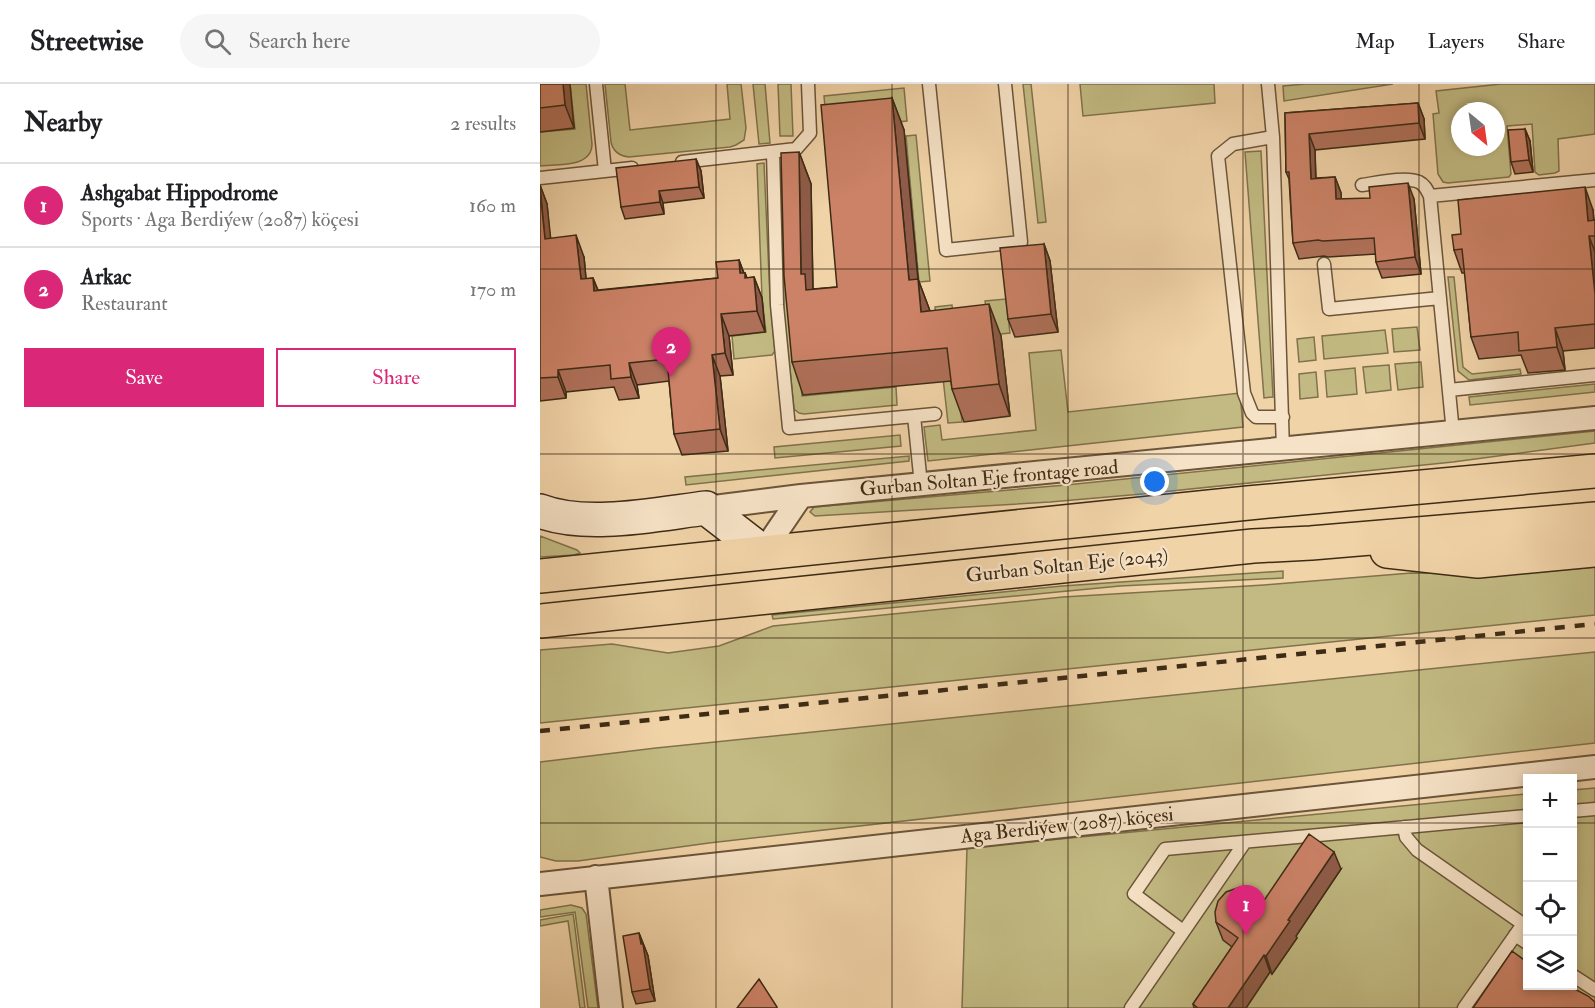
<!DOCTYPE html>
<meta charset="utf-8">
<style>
body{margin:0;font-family:"IM FELL Double Pica",serif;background:#f6f6f6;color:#202124}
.controls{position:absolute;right:18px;bottom:18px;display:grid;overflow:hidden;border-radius:0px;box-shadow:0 3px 9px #0003}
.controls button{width:54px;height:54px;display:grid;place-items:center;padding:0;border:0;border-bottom:2px solid #e0e0e0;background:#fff;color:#202124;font:30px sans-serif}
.compass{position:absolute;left:911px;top:18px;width:54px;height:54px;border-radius:50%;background:#fff;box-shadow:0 3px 9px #0003;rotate:151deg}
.you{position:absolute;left:615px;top:398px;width:21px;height:21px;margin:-15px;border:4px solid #fff;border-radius:50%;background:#1a73e8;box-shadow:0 0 0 9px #1a73e833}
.badge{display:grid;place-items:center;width:39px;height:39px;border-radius:50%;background:#db2777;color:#fff;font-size:20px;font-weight:700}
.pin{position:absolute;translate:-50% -50px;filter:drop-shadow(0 2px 3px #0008)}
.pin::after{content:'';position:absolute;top:32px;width:21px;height:18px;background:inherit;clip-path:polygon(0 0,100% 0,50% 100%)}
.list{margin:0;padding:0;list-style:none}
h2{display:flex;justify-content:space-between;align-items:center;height:78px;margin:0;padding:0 24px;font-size:26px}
h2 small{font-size:20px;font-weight:400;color:#757577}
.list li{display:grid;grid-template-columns:39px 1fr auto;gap:18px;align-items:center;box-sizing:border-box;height:84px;padding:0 24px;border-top:2px solid #e0e0e0}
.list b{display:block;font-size:22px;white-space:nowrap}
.list p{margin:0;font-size:20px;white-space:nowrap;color:#757577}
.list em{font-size:20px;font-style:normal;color:#757577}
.actions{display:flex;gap:12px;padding:18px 24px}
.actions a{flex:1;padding:14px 0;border:2px solid #db2777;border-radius:0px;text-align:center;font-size:21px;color:#db2777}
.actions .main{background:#db2777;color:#fff}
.icon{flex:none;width:33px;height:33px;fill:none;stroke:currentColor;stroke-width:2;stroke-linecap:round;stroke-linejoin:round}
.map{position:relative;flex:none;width:1055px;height:924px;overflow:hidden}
header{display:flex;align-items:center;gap:36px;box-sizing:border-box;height:84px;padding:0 30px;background:#fff;border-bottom:2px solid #e0e0e0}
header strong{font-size:28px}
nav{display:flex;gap:33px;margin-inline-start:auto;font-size:21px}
.search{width:420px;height:54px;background:#f6f6f6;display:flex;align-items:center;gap:15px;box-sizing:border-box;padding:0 21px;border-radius:33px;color:#757577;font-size:22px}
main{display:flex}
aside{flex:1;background:#fff}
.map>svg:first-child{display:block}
</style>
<header>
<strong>Streetwise</strong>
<div class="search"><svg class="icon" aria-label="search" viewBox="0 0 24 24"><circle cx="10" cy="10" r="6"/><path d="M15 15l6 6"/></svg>Search here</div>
<nav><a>Map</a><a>Layers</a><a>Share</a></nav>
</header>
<main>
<aside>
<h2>Nearby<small>2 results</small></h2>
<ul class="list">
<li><span class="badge">1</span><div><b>Ashgabat Hippodrome</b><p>Sports · Aga Berdiýew (2087) köçesi</p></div><em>160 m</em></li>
<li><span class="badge">2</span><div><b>Arkac</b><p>Restaurant</p></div><em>170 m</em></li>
</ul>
<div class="actions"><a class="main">Save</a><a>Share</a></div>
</aside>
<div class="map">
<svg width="1055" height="924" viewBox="0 0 1055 924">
<rect width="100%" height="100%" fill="#f1d3a8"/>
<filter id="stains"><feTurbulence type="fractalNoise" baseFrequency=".00333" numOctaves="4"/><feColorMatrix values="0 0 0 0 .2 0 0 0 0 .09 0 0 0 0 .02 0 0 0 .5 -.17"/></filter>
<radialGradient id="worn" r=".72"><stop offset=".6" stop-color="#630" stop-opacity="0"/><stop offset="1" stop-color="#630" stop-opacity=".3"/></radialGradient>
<path fill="#c2ba82" stroke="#80724c" stroke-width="1.5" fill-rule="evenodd" d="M30 0H46L52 60C52 84 17 80 0 82V48L35 45Z
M65 0H85L90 46 190 35 187 0H201L206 44 204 56 196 61 190 63 89 73C79 72 73 67 71 58Z
M213 0H225L230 59 219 60Z
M238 0H251L253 52H240Z
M483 0H491L506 138 498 139Z
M540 0H674L675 19 543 32Z
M765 0H853L744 17 743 2Z
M961 0H1055V50L1018 55 1019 87 1015 89 999 91 995 88 992 40 967 42 971 90 969 93 908 99 903 98 898 90 893 30 899 29 896 7ZM956 27V63H920V27Z
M364 4 367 37 287 45 284 12Z
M376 51 390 197 379 198 366 52Z
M721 67 733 313 724 314 705 68Z
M224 79 230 214 235 267 232 271 194 275 192 252 226 248 222 214 217 80Z
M241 83H252L255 231 262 312 356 303 357 321 264 330 259 329 254 325 244 228Z
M908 193H914L923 283 932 290 980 285 981 290 929 296 918 287Z
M466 215 470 249 413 255 401 276 395 223 412 221 414 240 448 236 445 217Z
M877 243 880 266 854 268 852 245Z
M845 246 848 269 784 275 782 252Z
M774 253 776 276 759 278 757 255Z
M521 266 528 328 700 309 703 343 388 377 384 343 400 341 402 356 496 346 489 269Z
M881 278 883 303 858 306 855 280Z
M849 281 851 306 826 309 823 283Z
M815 284 817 310 787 313 785 287Z
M776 288 778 313 760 315 759 290Z
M417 292 422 338 408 339 403 294Z
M1055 300V308L930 321 929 313Z
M1055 347V359L913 378 602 410 510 418 275 432 270 428 274 423 526 401Z
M360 351 361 362 235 374 234 363Z
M369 372V377L146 401 145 393Z
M0 452 37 466 40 469 34 471 0 473Z
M1055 483V531L0 639V566L72 560 128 569 179 562 233 542 523 513 724 501 871 489 947 490 1001 488Z
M743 487V494L580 502 233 535 232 531 522 502Z
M1055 568V659L169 759 38 777H16L0 773V678L116 664Z
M1055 704V924H422L427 764 987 710V902H1032L1033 706Z
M31 821 42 824 46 830 58 924H48L35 828 0 833V826Z
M33 830 34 836 45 924H40L28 837 0 842V836Z"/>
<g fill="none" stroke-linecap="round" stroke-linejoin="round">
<defs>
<path id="service" d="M56 0 65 87
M389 0 406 166 481 158 465 0
M728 0 733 53 743 366
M733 53 693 60 678 72 704 309 712 329 716 333H743
M233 68 237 221 249 344 395 330
M142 78 256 65 270 49 268 0
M0 94 92 84
M822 101C836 99 866 92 879 98 885 101 887 106 890 112L913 349
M890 112 1055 96
M784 180 789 225 900 214
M909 306 1055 291
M374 332 381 401
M1032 727 1055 725
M864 743 866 753 877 766 983 840 924 924
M643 847 594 810 625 765 987 732
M975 851 987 859
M1032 891 1055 906
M591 924 705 758"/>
<path id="minor" d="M166 424 261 412 1055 334
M223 468 261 412
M56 793 71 924
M0 800 1055 683"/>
<path id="secondary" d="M0 427C47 445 117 430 166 424L223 468"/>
<path id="trunk" d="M847 467 938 477 1055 466
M0 492 708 419 1055 387
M0 537 713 462 771 459 1055 435"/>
</defs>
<use href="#service" stroke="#6b553a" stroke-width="15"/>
<use href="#minor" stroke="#6b553a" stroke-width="26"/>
<use href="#secondary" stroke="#3e2b15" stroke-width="36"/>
<use href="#trunk" stroke="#3e2b15" stroke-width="36"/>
<use href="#service" stroke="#f6e2c6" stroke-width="12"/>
<use href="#minor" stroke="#f6e2c6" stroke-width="22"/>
<use href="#secondary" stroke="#f6e2c6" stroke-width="33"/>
<use href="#trunk" stroke="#f1d3a8" stroke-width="33"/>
<path stroke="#3e2b15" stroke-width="4.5" stroke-dasharray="10 10" stroke-linecap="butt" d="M0 647 1055 540"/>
</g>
<path fill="#af7059" stroke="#3e2b15" stroke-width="1.5" d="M0 0H29L34 44 0 48Z
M352 14 364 46 378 195 390 227 461 252 470 332 424 338 412 305 411 297 263 311 252 278 259 68 271 100 273 205 297 203Z
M878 19 884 35 885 55 775 66 776 94 795 93 801 109V115H874L881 190 842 194 836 178V170L788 173 784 172 759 175 753 159 749 95 746 88 745 29Z
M985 45 990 57 993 88 975 90 971 78Z
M156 75 161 87 164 114 123 119 124 130 85 135 81 123Z
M0 101 7 120 10 154 44 173 46 195 53 194 58 206 178 194 199 176 204 189H205L207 194 214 193 222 214 225 248 189 252 193 291 180 292 188 367 142 371 134 350 129 297 97 301 99 314 79 316 74 303 26 308V314L0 317Z
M1053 126 1054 137 1055 136V264L1023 267 1025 286 988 289 981 271 939 275 931 253 925 189H922L914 166 921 150Z
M504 160 510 177 518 248 475 253 468 235Z
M801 785 756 852 757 854 732 890 730 888 706 924H654L653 920 692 863 683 856 676 838Z
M99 849 108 872 115 917 96 920 92 908Z"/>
<path fill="#8f5b48" stroke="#3e2b15" stroke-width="1.5" d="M23 0H30L34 44 25 21Z
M352 14 364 46 381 228 369 196Z
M878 19 884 35 885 55 879 39Z
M985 45 990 57 993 88 989 76Z
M769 50 775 66 776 111 771 95Z
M259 68 271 100 273 212 266 206 261 190Z
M156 75 161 87 164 114 159 103Z
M795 93 801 109 802 132 796 115Z
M868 99 874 115 881 190 875 173Z
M0 101 7 120 13 176 5 155Z
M1045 103 1053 126 1055 152 1048 137Z
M119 107 123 119 124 130 120 118Z
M36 151 44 173 48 217 41 195Z
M1049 152 1055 168V210Z
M504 160 510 177 518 248 511 230Z
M199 176 205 193V189L213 210 200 189Z
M214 193 222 214 225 248 217 227Z
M53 194 61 215 54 207Z
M378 195 390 227 381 228Z
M449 220 461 252 470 332 459 300Z
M181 230 189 252 193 291 185 269Z
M1015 244 1023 267 1025 286 1017 263Z
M172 271 180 292 188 367 180 345Z
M89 279 97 301 99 314 91 293Z
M18 286 26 308V314L18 293Z
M794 768 801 785 756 852 757 854 732 890 726 872 748 836Z
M99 849 108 872 115 917 110 905Z
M724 871 730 888 706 924H688Z"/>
<path fill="#cc8267" stroke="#3e2b15" stroke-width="1.5" d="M0 0H23L25 21 0 24Z
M352 14 369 196 378 195 381 228 449 220 459 300 412 305 407 264 252 278 244 192 241 69 259 68 261 190H265L266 206 297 203 281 21Z
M878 19 879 39 769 50 771 95 795 93 796 115 830 114 829 103 868 99 875 173 836 178 834 154 783 157 778 156 753 159 749 88H746L745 29Z
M985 45 989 76 971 78 968 46Z
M156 75 159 103 119 107 120 118 81 123 76 84Z
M1045 103 1048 137 1055 136V152H1049L1055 210V240L1015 244 1017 263 979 267 978 248 931 253 922 165 914 166 912 151 921 150 918 116Z
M0 107 5 155 36 151 41 195 53 194 54 207 178 194 176 178 199 176 200 189H205V194L214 193 217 227 181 230 185 269 172 271 180 345 134 350 127 275 89 279 91 293 71 295 70 281 18 286V293L0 294Z
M504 160 511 230 468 235 460 164Z
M769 750 794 768 748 836 750 837 726 872 724 871 688 924H658L653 920 698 854 676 838 675 828 678 817 686 808 700 803 723 818Z
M99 849 101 860H103L110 905 92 908 83 852Z
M972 867 987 878V902H1028L1031 903 1048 912 1055 918V924H933Z
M219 895 237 923V924H197Z"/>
<path fill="none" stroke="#3e2b15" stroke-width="1.5" stroke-opacity="0.55" d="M176 0V924M352 0V924M528 0V924M703 0V924M879 0V924M0 185H1055M0 370H1055M0 554H1055M0 739H987M1032 739H1055"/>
<g text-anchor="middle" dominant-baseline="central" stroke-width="4.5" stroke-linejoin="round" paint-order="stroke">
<g font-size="20" fill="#3e2b15" stroke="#f6e2c6">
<text transform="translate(449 394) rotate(-5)">Gurban Soltan Eje frontage road</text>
<text transform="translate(527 481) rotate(-6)">Gurban Soltan Eje (2043)</text>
<text transform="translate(527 741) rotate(-6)">Aga Berdiýew (2087) köçesi</text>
</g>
</g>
<rect width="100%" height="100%" filter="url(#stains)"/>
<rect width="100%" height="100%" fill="url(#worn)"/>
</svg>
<div class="controls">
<button>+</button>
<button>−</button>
<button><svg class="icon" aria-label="locate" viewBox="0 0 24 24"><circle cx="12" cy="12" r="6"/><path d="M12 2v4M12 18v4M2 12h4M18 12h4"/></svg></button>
<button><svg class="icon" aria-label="layers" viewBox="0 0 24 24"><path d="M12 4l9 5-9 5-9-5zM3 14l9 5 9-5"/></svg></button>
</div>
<svg class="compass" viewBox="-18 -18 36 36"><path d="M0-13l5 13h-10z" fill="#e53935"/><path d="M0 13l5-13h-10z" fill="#757577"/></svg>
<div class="you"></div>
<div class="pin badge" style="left:706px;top:851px">1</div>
<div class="pin badge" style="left:131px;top:293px">2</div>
</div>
</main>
